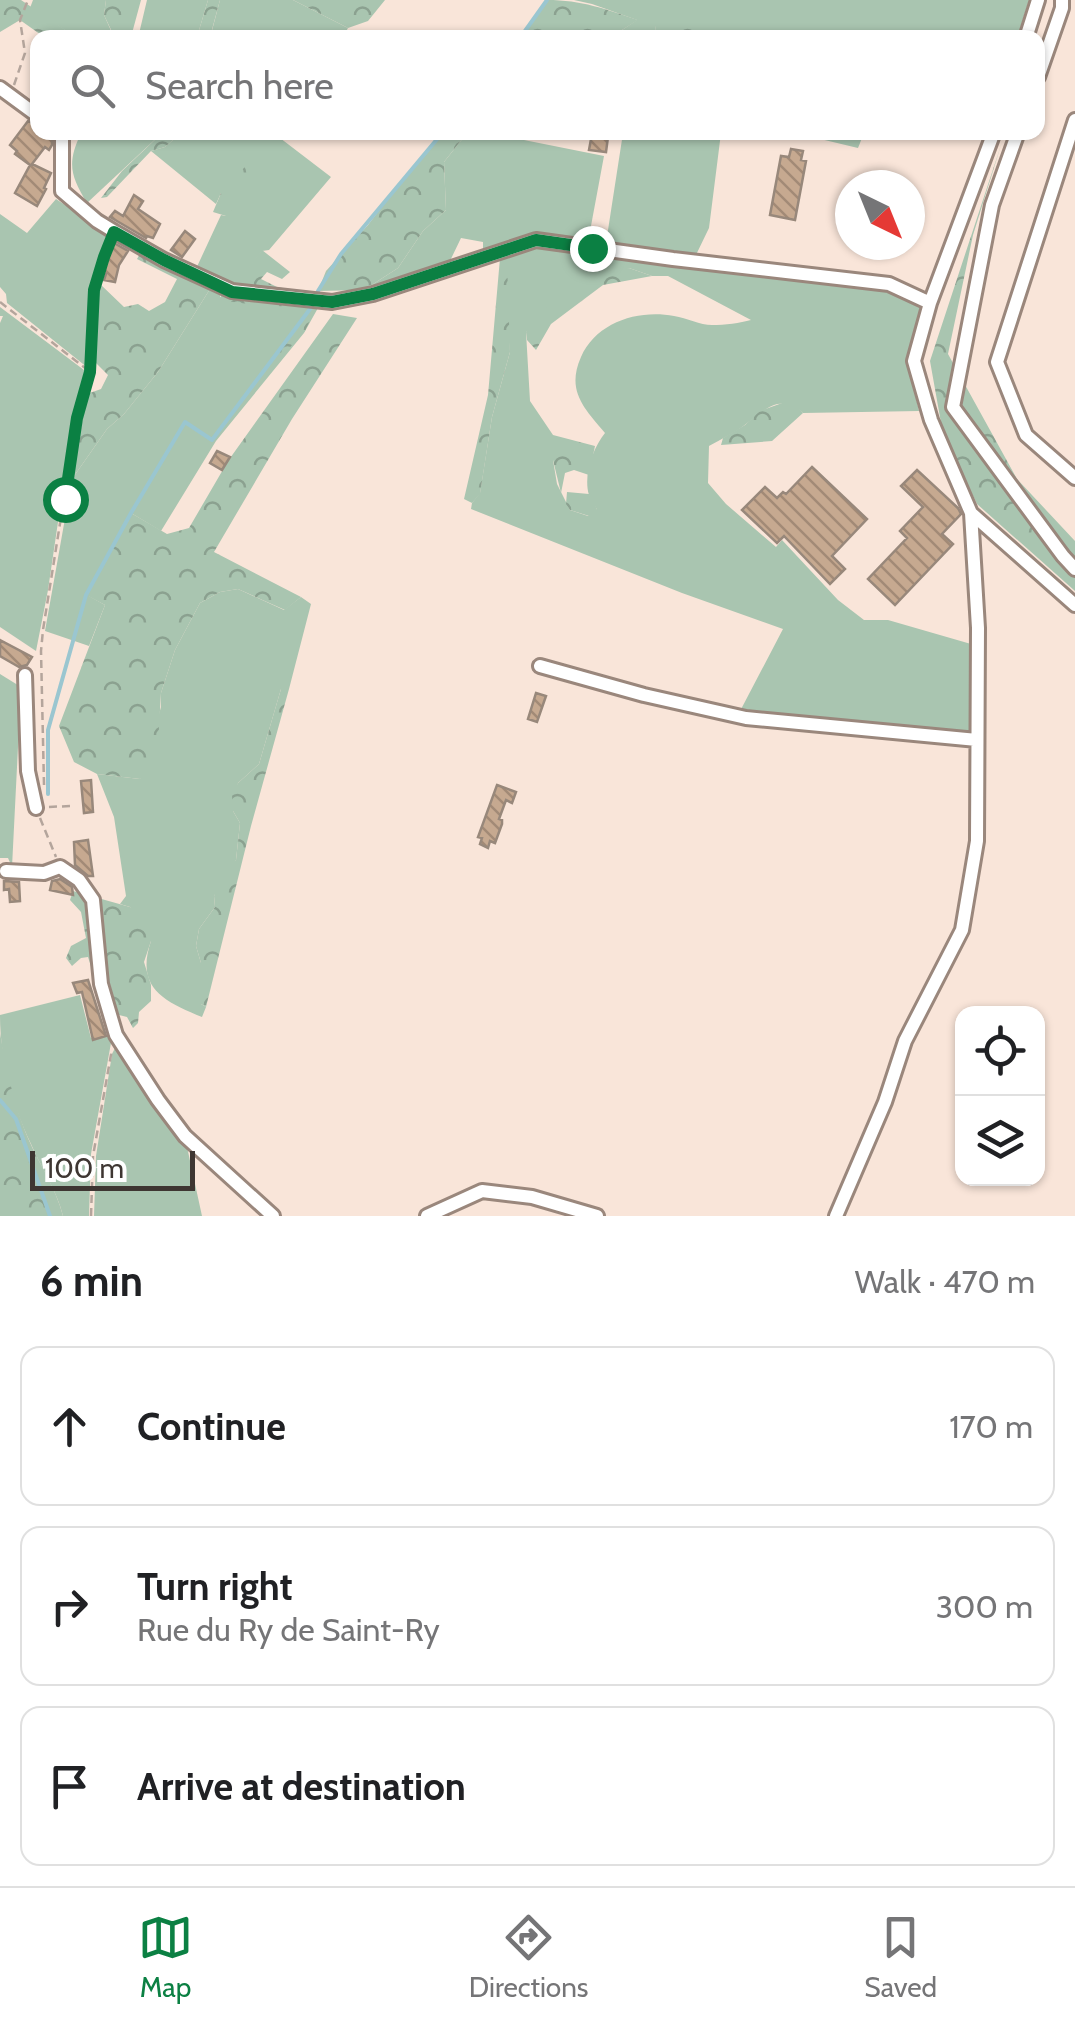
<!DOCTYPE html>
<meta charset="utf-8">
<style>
body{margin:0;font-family:Cabin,sans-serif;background:#f2f2f2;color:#202124}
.controls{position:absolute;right:30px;bottom:30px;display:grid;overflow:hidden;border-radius:20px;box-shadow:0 2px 8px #0004}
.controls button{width:90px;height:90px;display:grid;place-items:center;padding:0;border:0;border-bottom:2px solid #e0e0e0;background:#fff;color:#202124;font:50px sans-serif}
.compass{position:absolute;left:835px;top:170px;width:90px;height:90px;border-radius:50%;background:#fff;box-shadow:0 2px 8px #0004;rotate:137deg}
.scale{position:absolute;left:30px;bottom:25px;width:165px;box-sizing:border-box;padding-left:10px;border:5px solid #3e3632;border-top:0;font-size:28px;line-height:35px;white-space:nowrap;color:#3e3632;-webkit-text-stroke:8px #fff;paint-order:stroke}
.stop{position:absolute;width:30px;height:30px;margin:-22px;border:8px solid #0b8043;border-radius:50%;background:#fff}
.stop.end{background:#0b8043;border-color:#fff;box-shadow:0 2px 10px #0008}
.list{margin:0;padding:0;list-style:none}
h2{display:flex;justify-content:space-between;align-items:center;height:130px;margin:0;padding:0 40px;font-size:42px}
h2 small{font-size:32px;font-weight:400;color:#757577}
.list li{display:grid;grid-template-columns:65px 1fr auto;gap:30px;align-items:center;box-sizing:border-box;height:160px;margin:0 20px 20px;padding:0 20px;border:2px solid #e0e0e0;border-radius:20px}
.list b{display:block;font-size:38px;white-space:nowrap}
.list p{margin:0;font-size:32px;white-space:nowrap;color:#757577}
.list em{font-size:32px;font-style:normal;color:#757577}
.icon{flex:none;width:55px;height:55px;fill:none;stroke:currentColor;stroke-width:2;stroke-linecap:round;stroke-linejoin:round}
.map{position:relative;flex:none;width:1075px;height:1216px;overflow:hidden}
.search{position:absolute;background:#fff;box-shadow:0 2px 8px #0004;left:30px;right:30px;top:30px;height:110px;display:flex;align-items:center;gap:25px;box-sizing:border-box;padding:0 35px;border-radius:20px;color:#757577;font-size:38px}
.sheet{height:670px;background:#fff}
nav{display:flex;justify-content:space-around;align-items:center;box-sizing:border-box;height:140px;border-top:2px solid #e0e0e0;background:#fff;font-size:28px;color:#757577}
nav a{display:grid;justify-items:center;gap:5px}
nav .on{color:#0b8043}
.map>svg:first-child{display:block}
</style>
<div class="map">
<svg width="1075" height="1216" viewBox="0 0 1075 1216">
<defs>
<pattern id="forest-crowns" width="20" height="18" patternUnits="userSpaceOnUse" patternTransform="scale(2.5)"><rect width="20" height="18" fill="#a9c5b0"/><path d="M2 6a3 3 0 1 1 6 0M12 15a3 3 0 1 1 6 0" fill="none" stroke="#8ba190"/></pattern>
<pattern id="building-back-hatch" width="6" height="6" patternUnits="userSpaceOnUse" patternTransform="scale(2.5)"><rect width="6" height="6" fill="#c6a990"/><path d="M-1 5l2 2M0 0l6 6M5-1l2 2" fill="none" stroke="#a28a76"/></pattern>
</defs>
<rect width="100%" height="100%" fill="#f9e5d9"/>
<path fill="#a9c5b0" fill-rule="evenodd" d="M33 0H106L104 15 113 35 111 37H76L30 8Z
M147 0H208L197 37 138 38Z
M220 0H293L348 28 343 37 210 38Z
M574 0H1029L1017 38H740L742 37 656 26 654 37H596L597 35 622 30 637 20 592 4Z
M81 133H162L87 203C70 175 67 163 81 133Z
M181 133H282L280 138 331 177 269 250 262 251 233 288 195 271 221 215 226 216 221 193 216 204 151 151 165 147Z
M467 133H513L509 137 604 156 588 242 534 237 483 251V242L461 238 449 263 364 290 398 268 423 231 446 210 444 162Z
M623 133H721L709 228 695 257 606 243Z
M810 133H809H864L858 148 812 137V133Z
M56 199 111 235 96 266 90 291 88 368 7 303 6 294 0 287V214L27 233Z
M536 244 890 288 923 305 908 363 919 411 803 413C781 392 764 410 746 424 735 433 721 439 709 446L708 483 726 504 776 547 782 540 838 600 864 620H888L971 644 972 723 969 730 963 735 738 715 783 629 682 593 471 509 472 503 480 493 492 417 510 352 500 258ZM629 268 652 276H668L751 320C740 323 725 325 712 325 700 325 687 318 674 316 639 309 596 322 581 357 566 391 584 408 605 433 593 448 583 475 589 495 590 500 594 505 597 509L588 516 570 510 557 484 553 460V435L530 401 526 332Z
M210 289 220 294V297L292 301 318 308 304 333 216 441 161 531 131 513 87 595 105 605 89 646 45 631 72 479 107 429 124 414 158 372Z
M0 307 88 373 72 427 48 590 36 651 0 627V323L3 316H0Z
M238 589 284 610 301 597 311 604 289 689H281L259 764 238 783 233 811 240 823 236 860 214 896 215 907 199 929 196 946 201 963V1004L206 1007 202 1017C164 1001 135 988 151 941L130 907 120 904 126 896 114 817 97 774 140 779 161 707V693L175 650 200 603 220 592Z
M0 674 21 687 12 867 8 858H0Z
M80 995 91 1038 109 1035 111 1043 91 1154 89 1216H63C57 1191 41 1168 31 1144 12 1104 0 1059 0 1015Z
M116 1046 187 1147 202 1216H94L96 1156 112 1054Z"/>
<path fill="url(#forest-crowns)" d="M0 0H21L76 37H44L20 20 0 32Z
M106 0H141L131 37H111L113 34 104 15Z
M208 0H220L210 37H197Z
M293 0H385L368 21 348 28Z
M547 0C582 0 605 9 638 20L622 30 597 35 596 37H521Z
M656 25 689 26 745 36 654 37Z
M162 133H181L165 147 151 151 107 197 101 198 122 171Z
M444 133H467L444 162 446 210 423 231 398 268 364 290 318 291 326 271 368 225 406 175Z
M1002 142 973 235 948 354 1017 479 1075 541V591L977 504 943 434 930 361Z
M253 158 267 159 256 186 226 216 213 212 221 193Z
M262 250 290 272 282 279 267 272 261 279 277 287 300 291 293 295 291 307 239 303 222 300 220 294 228 293Z
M141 252 203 282 210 289 158 372 124 414 107 429 72 479 87 394 101 389 108 375 95 362 96 293 99 283 124 307 138 304 149 311 165 302 177 279 137 259Z
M500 258 507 261 510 352 492 417 480 494 472 503 464 499 488 395Z
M629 268 652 276 603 285 551 324 536 350 527 340 526 332C543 311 563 287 588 277 601 272 616 271 629 268Z
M315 310 305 331 280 358 273 349 302 311Z
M333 314 357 318 292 419 214 552 301 597 285 610 238 589 220 592 200 603 175 650 161 693 157 761 140 779 97 774 74 762 59 726 105 605 86 595 131 513 167 534 189 528 228 461Z
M785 402 794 404 803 413 772 441 721 445 723 438 745 425 760 411Z
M553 435 595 446 589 475 574 470 565 473 561 493 553 460Z
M567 492 589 494 597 509 595 516H589L570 510 566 504Z
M281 689H289L251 826 206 1007 201 1004V963L196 946 199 929 215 907 214 896 223 871 236 860 240 823 233 811 232 795 238 783 259 764Z
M73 891 130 907 145 919 151 928V941L144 962 151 985V1001L139 1012 138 1023 133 1028 127 1017 115 1014 97 985 88 957 81 958 72 966 66 958 71 946 86 938 81 912 70 900Z
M0 1033C7 1072 13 1101 28 1138 39 1164 56 1188 63 1216H0Z"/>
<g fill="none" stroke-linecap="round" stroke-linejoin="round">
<path stroke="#9ac6d0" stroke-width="4" d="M520 38 547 0
M318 291 341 254 443 132
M48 794V730L86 595 131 513 185 422 212 440 310 309
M0 1100 16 1119 50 1216"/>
</g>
<path fill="url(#building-back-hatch)" stroke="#98887b" stroke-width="2.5" d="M28 121 38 126V132H47L52 139V145L49 150 45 147 32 164 51 173 44 188 46 189 37 206 15 193 30 165 15 154 17 151 10 145Z
M592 134 608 137 606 152 589 150Z
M791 149 803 151 801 160 806 161 795 220 770 215 781 156 789 157Z
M134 195 143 201 138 209 160 224 153 238 147 236 146 238 110 217 115 211 123 216Z
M185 231 195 239 182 257 171 250Z
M114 243 128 251 119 265 115 282 104 280 106 274 101 273 105 256Z
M217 451 230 457 222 470 210 463Z
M812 467 867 519 832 556 845 569 830 584 784 536 777 543 742 510 765 487 777 498 783 492 786 494Z
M917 470 958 508 961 514 942 534 953 544 895 605 868 579 907 538 900 531 923 507 901 486Z
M0 640 32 657 27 665 19 667 0 656Z
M536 693 546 696 537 722 528 719Z
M91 780 93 812 84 813 81 781Z
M497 785 516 792 512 803 506 800 499 819 502 820V824L495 843 490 841 488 848 480 844 482 838 478 837Z
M88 840 93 876H88L75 865 74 842Z
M60 879 72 887 73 895 50 890 52 881Z
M4 881 19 882 20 901 10 902 9 889 4 890Z
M88 980 106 1036 93 1040 82 992 77 993 73 983Z"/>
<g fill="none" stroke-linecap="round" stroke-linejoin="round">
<defs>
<path id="minor" d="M1026 38 1038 0
M1038 77 1062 8V0
M0 88 38 116
M1075 120 997 362 1026 435 1075 478
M59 132 62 135V191L97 221 115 232 164 260 232 291 332 302 373 294 536 240 673 259 889 284 930 303
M1018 132 992 205 953 407 1063 556 1075 569
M971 513 1075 605
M540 666 644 695 746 718 977 740
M25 675 28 771 36 808
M6 871 44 873 60 867 79 880 93 900 101 984 116 1035 158 1100 185 1136 273 1216
M427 1216 482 1191 532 1197 597 1216
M836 1216 885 1102 905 1041 962 930 977 841 978 628 971 513 931 420 914 361 930 303 994 132"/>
</defs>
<use href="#minor" stroke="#9a877c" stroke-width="18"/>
<path stroke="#b4a59c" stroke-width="2.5" stroke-dasharray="8 5" stroke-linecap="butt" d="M14 85 25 53 20 20 28 0
M0 302 89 371
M44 785 41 651 43 630 77 417 91 372 95 290 110 241
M49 807 70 806
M40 818 56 857
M91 1216 93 1156 112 1049"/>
<use href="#minor" stroke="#fff" stroke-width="12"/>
</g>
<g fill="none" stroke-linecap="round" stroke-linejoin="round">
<path stroke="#0b8043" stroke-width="12" d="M65 499 77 418 90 372 94 290 104 257 114 232 164 260 232 292 332 302 373 294 536 240 592 248"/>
</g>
</svg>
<div class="controls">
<button><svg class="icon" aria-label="locate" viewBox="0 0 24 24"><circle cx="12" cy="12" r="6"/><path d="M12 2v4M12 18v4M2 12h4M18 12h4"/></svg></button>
<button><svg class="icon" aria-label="layers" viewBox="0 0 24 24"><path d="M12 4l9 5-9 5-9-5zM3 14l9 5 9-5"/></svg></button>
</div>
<svg class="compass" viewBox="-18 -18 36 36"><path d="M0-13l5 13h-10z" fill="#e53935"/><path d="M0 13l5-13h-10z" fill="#757577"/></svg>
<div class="scale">100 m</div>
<div class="stop" style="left:65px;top:499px"></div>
<div class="stop end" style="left:592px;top:248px"></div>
<div class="search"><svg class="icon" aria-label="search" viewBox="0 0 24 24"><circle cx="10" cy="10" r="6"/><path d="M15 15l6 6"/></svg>Search here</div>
</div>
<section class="sheet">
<h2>6 min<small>Walk · 470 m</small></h2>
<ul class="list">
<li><svg class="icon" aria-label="ahead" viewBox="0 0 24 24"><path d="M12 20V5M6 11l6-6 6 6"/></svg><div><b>Continue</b></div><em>170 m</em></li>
<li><svg class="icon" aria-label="right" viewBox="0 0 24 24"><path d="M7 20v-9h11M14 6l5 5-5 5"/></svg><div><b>Turn right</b><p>Rue du Ry de Saint-Ry</p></div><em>300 m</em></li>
<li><svg class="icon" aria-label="arrive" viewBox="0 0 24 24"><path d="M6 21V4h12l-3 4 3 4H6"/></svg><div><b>Arrive at destination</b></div></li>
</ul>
</section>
<nav>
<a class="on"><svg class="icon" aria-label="map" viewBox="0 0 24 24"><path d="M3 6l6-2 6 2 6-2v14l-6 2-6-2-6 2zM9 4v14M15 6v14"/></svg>Map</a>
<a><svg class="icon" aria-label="directions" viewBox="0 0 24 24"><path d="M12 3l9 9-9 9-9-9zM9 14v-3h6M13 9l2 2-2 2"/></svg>Directions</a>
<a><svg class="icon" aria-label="saved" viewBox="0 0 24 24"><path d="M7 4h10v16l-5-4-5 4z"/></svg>Saved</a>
</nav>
